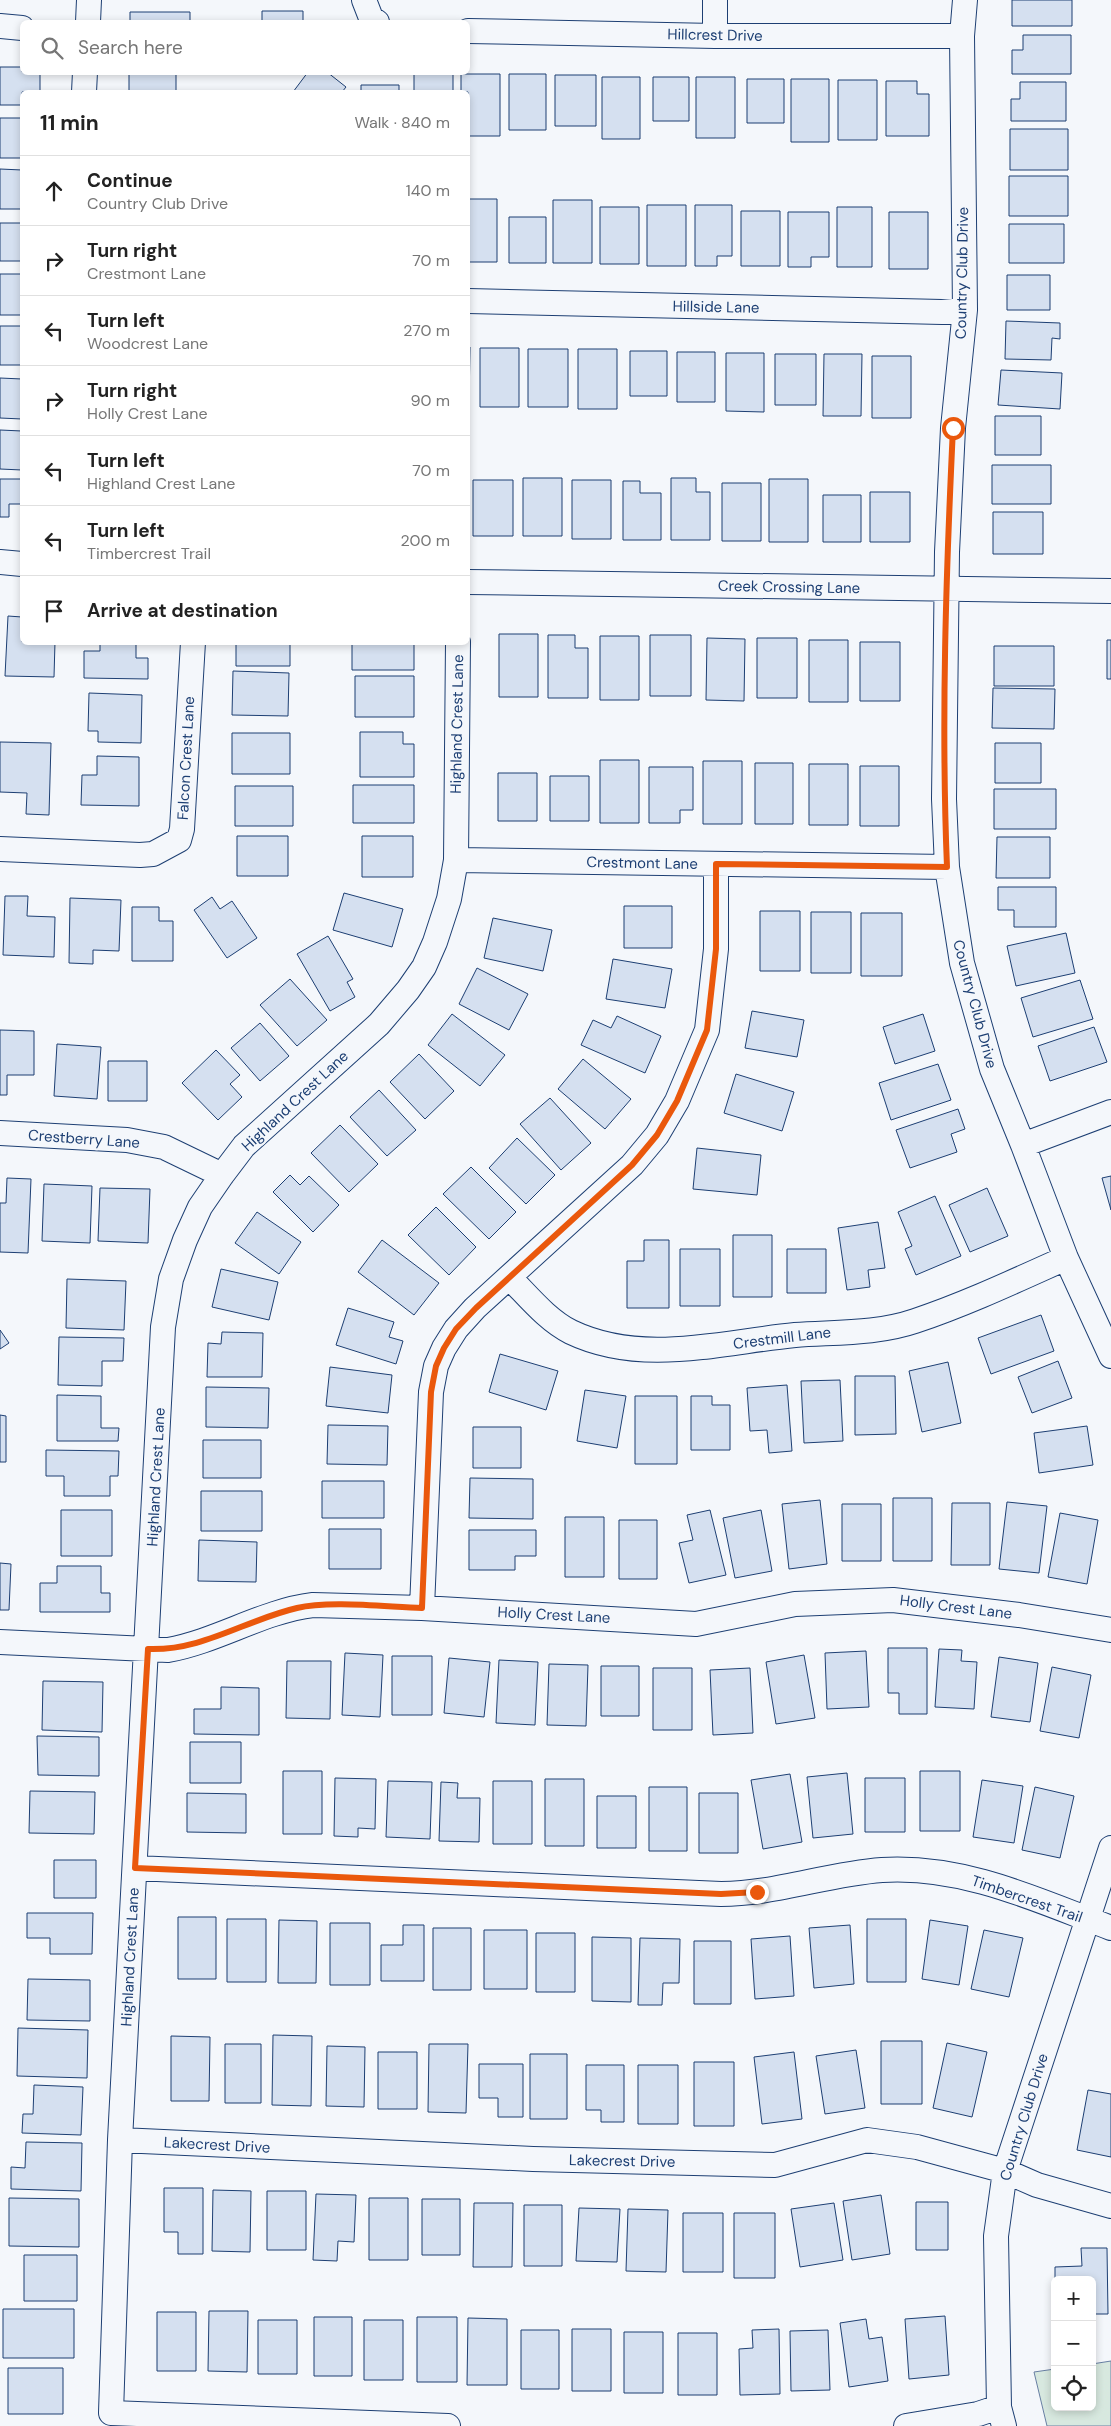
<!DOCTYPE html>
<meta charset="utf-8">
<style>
body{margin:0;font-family:"DM Sans",sans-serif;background:#f2f2f2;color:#222}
.controls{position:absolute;right:15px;bottom:15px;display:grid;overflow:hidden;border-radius:8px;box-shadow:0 2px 8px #0003}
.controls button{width:45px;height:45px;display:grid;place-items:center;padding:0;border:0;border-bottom:1px solid #e0e0e0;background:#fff;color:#222;font:25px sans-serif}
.stop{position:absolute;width:15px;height:15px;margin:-11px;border:4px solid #ea580c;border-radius:50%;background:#fff}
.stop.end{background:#ea580c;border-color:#fff;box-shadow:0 1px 5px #0008}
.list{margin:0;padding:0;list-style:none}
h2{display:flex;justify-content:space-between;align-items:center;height:65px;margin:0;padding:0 20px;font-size:21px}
h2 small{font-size:16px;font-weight:400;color:#767676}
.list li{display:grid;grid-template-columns:32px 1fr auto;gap:15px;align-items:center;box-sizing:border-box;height:70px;padding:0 20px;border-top:1px solid #e0e0e0}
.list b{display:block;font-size:19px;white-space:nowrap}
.list p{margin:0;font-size:16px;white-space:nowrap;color:#767676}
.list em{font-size:16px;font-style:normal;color:#767676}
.icon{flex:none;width:28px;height:28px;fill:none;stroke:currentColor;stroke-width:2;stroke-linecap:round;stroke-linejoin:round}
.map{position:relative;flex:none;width:1111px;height:2426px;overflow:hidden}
.search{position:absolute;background:#fff;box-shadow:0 2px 8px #0003;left:20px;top:20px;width:450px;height:55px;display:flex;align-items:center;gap:12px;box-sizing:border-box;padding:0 18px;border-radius:8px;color:#767676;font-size:19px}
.panel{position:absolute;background:#fff;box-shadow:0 2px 8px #0003;left:20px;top:90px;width:450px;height:555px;border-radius:8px}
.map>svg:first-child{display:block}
</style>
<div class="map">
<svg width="1111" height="2426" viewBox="0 0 1111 2426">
<rect width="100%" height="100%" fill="#f4f7fb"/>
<path fill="#d7e8df" stroke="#687fa3" d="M1111 2361V2426H1047L1034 2372 1055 2369V2407H1092V2364Z"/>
<path fill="#d5e0f0" stroke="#1d3f73" d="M1012 0H1072V26H1012Z
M262 11H303V22H262Z
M130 12H190V22H130Z
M1023 35H1071V74H1012V50H1023Z
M0 67H22V72H40V92H22V105H0Z
M129 72H176V92H129Z
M308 72H327L346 87 342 92H293Z
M414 72H453V92H414Z
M461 74H500V136H468V92H461Z
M509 74H546V130H509Z
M555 75H596V126H555Z
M602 77H640V139H602Z
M653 77H689V121H653Z
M696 77H735V138H696Z
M747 79H784V123H747Z
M791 79H829V142H791Z
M838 80H877V140H838Z
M886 81H917V94H929V136H886Z
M1020 82H1066V121H1011V99H1020Z
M361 85H399V92H361Z
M0 118H22V158H0Z
M1010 129H1068V170H1010Z
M0 169 22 170V209H0Z
M1009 176H1068V216H1009Z
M468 199H497V262H468Z
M553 200H592V263H553Z
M647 205H686V266H647Z
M695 205H732V256H717V266H695Z
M600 207H639V264H600Z
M837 207H872V267H837Z
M741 211H780V266H741Z
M788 212H829V257H811V267H788Z
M889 212H928V269H889Z
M509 217H546V263H509Z
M0 223H22V261H0Z
M1009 224H1064V263H1009Z
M0 274H22V315H0Z
M1007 275H1050V310H1007Z
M1006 321 1060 323V339L1052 338 1051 360 1005 359Z
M0 326H22V365H0Z
M468 347H470L469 405H468Z
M480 348H519V407H480Z
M528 349H568V407H528Z
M578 349H617V409H578Z
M630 351H667V396H630Z
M677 352H715V402H677Z
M726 353H764V412L726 411Z
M775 354H816V405H775Z
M824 354H862L861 416H823Z
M872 356H911V418H872Z
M1001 370 1062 373 1060 409 998 405Z
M0 378 22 379V419L0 418Z
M995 416H1041V455H995Z
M0 430 22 431V470L0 469Z
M992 465H1051V504H992Z
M523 478H562V536H523Z
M671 478H696V492H710V540H671Z
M0 479H21V504H9V517H0Z
M769 479H808V542H769Z
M473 480H513V536H473Z
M572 480H611V539H572Z
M623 481H640V493H661V540H623Z
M722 483H761V541H722Z
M870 492H910V542H870Z
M823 495H861V542H823Z
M993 512H1043V554H993Z
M8 616 22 617V642H55L54 677 5 676Z
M499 634H538V697H499Z
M548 635H575V648H588V698H548Z
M650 635H691V696H650Z
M600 636H639V700H600Z
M707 638 745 639 744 701 706 700Z
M757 638H797V698H757Z
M809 640H848V702H809Z
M1107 640H1111V679H1107Z
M100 642H136V658H148V679L84 678V651H100Z
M236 642H290V666H236Z
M352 642H414V670H352Z
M860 642H900V701H860Z
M994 646H1054V686H994Z
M233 671 289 673 288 716 232 715Z
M355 676H414V717H355Z
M993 688 1055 689 1054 729 992 728Z
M89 693 142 695 141 743 98 742V731H88Z
M360 732H403V744H414V777H360Z
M232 733H290V774H232Z
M0 742 51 743 49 815 26 814 27 793 0 792Z
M995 743H1041V783H995Z
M97 756 139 757V806L81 805 82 775H97Z
M600 760H639V823H600Z
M703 761H742V824H703Z
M755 763H793V824H755Z
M809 764H848V825H809Z
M860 766H899V826H860Z
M649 767H693V810H680V823H649Z
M498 773H537V821H498Z
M550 776H589V821H550Z
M353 785H414V823H353Z
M235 786H293V826H235Z
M994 789H1056V829H994Z
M237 836H288V876H237Z
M362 836H413V877H362Z
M997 837H1050V878H996Z
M998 887H1056V927H1014V910H998Z
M344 893 403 909 392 947 333 930Z
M5 896H28L27 916 55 917 54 957 3 955Z
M212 897 220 909 232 901 257 938 227 958 194 910Z
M70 898 121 900 119 951 93 950V964L69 963Z
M624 906H672V948H624Z
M132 907H159V921H173V961H132Z
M760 911H800V971H760Z
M811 912H851V973H811Z
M861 913H902V976H861Z
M493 918 552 930 543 971 484 958Z
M1066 933 1075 973 1016 986 1007 946Z
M328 936 353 979 347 982 355 997 330 1011 297 954Z
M613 959 672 969 665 1008 606 999Z
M477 968 528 994 509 1030 459 1004Z
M290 979 327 1020 297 1046 260 1005Z
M1080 980 1093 1019 1033 1037 1021 998Z
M752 1011 804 1020 797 1057 745 1048Z
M452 1014 505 1055 480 1086 428 1045Z
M923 1014 935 1051 895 1064 883 1027Z
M617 1016 661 1036 645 1073 581 1045 593 1020 611 1028Z
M260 1023 289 1056 260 1081 231 1048Z
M1094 1027 1107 1062 1050 1081 1038 1046Z
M0 1030 34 1031V1075H7V1095H0Z
M57 1044 101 1047 97 1099 54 1096Z
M216 1050 240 1075 230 1084 242 1097 218 1120 182 1083Z
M419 1054 454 1091 425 1119 390 1082Z
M583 1059 631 1099 605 1129 558 1089Z
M108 1061H147V1101H108Z
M938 1064 951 1100 891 1120 879 1083Z
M736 1074 794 1092 782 1131 724 1113Z
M379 1090 416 1130 387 1156 350 1117Z
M550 1098 591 1143 561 1170 520 1124Z
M958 1109 965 1129 951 1134 957 1152 910 1168 896 1130Z
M340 1125 378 1164 349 1192 311 1153Z
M517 1138 555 1175 526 1204 489 1168Z
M697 1148 761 1155 757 1195 693 1189Z
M471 1167 516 1212 489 1239 443 1194Z
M290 1175 300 1185 309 1176 339 1205 313 1232 273 1192Z
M1111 1176V1210L1102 1178Z
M7 1178 31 1179 28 1253 0 1252V1203H6Z
M44 1184 92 1186 90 1243 42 1241Z
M100 1188 150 1189 148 1243 98 1241Z
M987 1188 1008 1236 970 1252 949 1205Z
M935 1196 961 1256 916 1275 905 1249 912 1246 898 1212Z
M436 1207 476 1247 449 1275 408 1235Z
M257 1212 301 1242 279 1274 235 1243Z
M878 1222 885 1268 868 1270 870 1287 847 1290 838 1228Z
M733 1235H772V1297H733Z
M382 1240 439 1283 414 1315 358 1272Z
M644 1240H669V1308H627V1261H644Z
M680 1249H720V1306H680Z
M787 1249H826V1293H787Z
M221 1269 278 1282 269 1320 212 1307Z
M67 1279 126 1281 124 1330 66 1328Z
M348 1308 394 1322 389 1337 403 1341 396 1364 336 1345Z
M1041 1315 1054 1351 991 1374 978 1338Z
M0 1330 9 1343 0 1349Z
M222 1332 263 1333 262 1377H207L208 1343 221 1344Z
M59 1337 124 1338 123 1361H102V1386L58 1385Z
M500 1354 558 1371 546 1410 489 1392Z
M1058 1361 1072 1398 1032 1413 1018 1377Z
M948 1362 961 1423 922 1432 909 1371Z
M330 1367 392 1375 388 1413 326 1406Z
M855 1376H895L896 1434 855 1435Z
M840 1380 843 1441 804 1443 801 1381Z
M787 1385 792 1451 769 1453 767 1430 750 1431 747 1388Z
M206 1387 269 1388 268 1428 206 1427Z
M585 1390 626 1396 617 1448 577 1441Z
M57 1395 101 1396V1428H119L118 1441H57Z
M635 1396H677V1464H635Z
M691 1396H712V1405H730V1450H691Z
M0 1415 6 1416V1462H0Z
M328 1425 388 1426 387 1465 327 1464Z
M1087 1426 1093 1465 1039 1473 1034 1433Z
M473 1427H521V1468H473Z
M203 1440H261V1478H203Z
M46 1450 119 1451 118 1476H110V1496H64V1476H46Z
M470 1478 533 1479V1519L469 1518Z
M322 1481H384V1518H322Z
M201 1491H262V1531H201Z
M893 1498H932V1561H893Z
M820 1500 827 1564 789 1569 782 1504Z
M1007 1502 1047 1506 1039 1573 999 1569Z
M952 1503H990V1565H951Z
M842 1504H881V1561H842Z
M61 1510H112V1556H61Z
M710 1510 726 1575 689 1583 679 1543 693 1540 687 1515Z
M761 1510 772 1571 735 1578 723 1518Z
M1060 1513 1098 1520 1087 1584 1048 1577Z
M565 1517H604V1577H565Z
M619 1520H657V1579H619Z
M329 1529H381V1569H329Z
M469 1530H536V1556H515V1570H469Z
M199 1540 257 1542 256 1582 198 1581Z
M0 1563 11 1564 9 1610H0Z
M57 1566H101V1593H110V1612H40V1583H57Z
M888 1648H927V1714H899V1693H888Z
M939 1649 962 1650 961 1661 977 1662 974 1709 935 1707Z
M866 1651 869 1707 827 1709 825 1653Z
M345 1653 383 1655 380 1717 342 1715Z
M804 1655 815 1718 776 1724 766 1662Z
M392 1656H432V1715H392Z
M999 1657 1038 1663 1030 1722 991 1717Z
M449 1658 490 1662 484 1717 444 1713Z
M499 1660 538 1662 535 1725 496 1723Z
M287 1661H331L330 1719 286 1718Z
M549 1664 588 1665 586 1726 547 1725Z
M601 1666H639V1716H601Z
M1052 1667 1091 1675 1079 1738 1040 1731Z
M653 1668H692V1730H653Z
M750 1668 753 1733 713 1735 710 1670Z
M43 1681 103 1682 102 1732 42 1730Z
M221 1687 259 1688V1735L194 1734V1709H221Z
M37 1736 99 1737V1776L38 1775Z
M190 1742H241V1783H190Z
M283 1771H322V1834H283Z
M920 1771H960V1831H920Z
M847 1773 853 1834 813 1838 807 1777Z
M790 1774 802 1842 763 1849 751 1780Z
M335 1778 376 1779 375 1829 358 1828V1837L334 1836Z
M865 1778H905V1832H865Z
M545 1779H584V1846H545Z
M982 1780 1023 1786 1014 1843 973 1837Z
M388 1781 432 1782 430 1839 386 1837Z
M493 1781H532V1844H493Z
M441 1782 458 1783 457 1798H480L479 1842 439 1841Z
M649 1787H687V1851H649Z
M1035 1787 1074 1796 1060 1858 1022 1850Z
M30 1791 95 1792 94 1834 29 1833Z
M187 1793 246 1794V1833L187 1832Z
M699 1793H738V1853H699Z
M597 1796H636V1848H597Z
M54 1860H96V1898H54Z
M27 1913H93L92 1954H50V1938H27Z
M178 1917H216V1979H178Z
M227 1919H266V1982H227Z
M867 1919H906V1982H867Z
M279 1920 317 1921 316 1983H278Z
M930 1920 968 1926 959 1985 922 1979Z
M330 1923H370V1985H330Z
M403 1925H424V1981H381V1945H403Z
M850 1925 854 1984 814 1988 809 1928Z
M433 1928H471V1990H433Z
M484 1930H527V1989H484Z
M984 1930 1023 1938 1009 1997 971 1989Z
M536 1933H575V1992H536Z
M790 1936 794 1996 755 1999 751 1939Z
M592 1937 631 1938V2002L592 2001Z
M640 1938 680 1939 679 1983H663L662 2005H638Z
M694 1941H731V2004H694Z
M28 1979 90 1980V2021L27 2020Z
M18 2028 88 2030 87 2078 17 2076Z
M273 2035 312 2036 311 2106 272 2105Z
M171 2036 210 2037 209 2101H171Z
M881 2041H922V2104H881Z
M947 2043 987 2052 972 2117 933 2108Z
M225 2044H261V2103H225Z
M429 2044H468L466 2113 428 2112Z
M327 2046 365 2047 364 2107 326 2106Z
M856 2050 865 2108 825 2114 816 2056Z
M378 2052H417V2109H378Z
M794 2052 802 2119 762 2124 754 2057Z
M530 2054H567V2119H530Z
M694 2062H734V2126H694Z
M479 2064H523V2117H498V2098H479Z
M586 2065H624V2122H601V2110H586Z
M638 2065H678V2124H638Z
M34 2085 83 2087 81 2135 22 2133 23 2114H33Z
M1088 2090 1111 2094V2157L1077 2150Z
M26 2142 82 2143 81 2191 11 2189V2167L25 2168Z
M164 2188H203V2254H178V2232H164Z
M213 2190 251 2191 250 2252 212 2251Z
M267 2191H306V2250H267Z
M316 2194 356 2195 354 2242 338 2241 337 2261 313 2260Z
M881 2195 890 2254 852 2260 843 2201Z
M9 2198 79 2199V2247L9 2246Z
M369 2198H408V2260H369Z
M422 2199H460V2255H422Z
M916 2202H948V2250H916Z
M474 2203H513L512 2267H473Z
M834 2203 843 2260 800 2267 791 2209Z
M524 2205H562V2266H524Z
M579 2208 620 2209 617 2262 576 2261Z
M628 2209 668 2210 666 2272 626 2271Z
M683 2213H723V2272H683Z
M734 2213H775V2278H734Z
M1081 2248H1107L1108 2314H1092V2280H1055V2267L1082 2266Z
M24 2255H77V2301H24Z
M3 2309H74V2358H3Z
M209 2311H248L247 2372 208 2371Z
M157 2312H196V2371H157Z
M945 2316 949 2375 909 2379 905 2319Z
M314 2317H352V2376H314Z
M417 2317H457V2382H417Z
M468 2318 507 2319V2385H467Z
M866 2319 869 2339 882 2337 888 2381 849 2387 840 2323Z
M258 2320H297V2374H258Z
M364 2320H403V2380H364Z
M572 2329H611V2391H572Z
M779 2329 780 2394 740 2395 739 2349 753 2348 752 2330Z
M521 2330H559V2389H521Z
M828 2330 830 2390 791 2391 790 2331Z
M624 2332H663V2393H624Z
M678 2333H717V2395H678Z
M8 2368H63V2414H8Z"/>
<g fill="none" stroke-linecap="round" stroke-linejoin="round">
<defs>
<path id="minor" d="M364 0 371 18 377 22
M965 0 962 36 965 310 953 428 947 552 944 799 947 867 962 963 992 1069 1023 1145 1066 1258 1111 1356
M88 22 89 0
M0 26 22 28
M468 31 715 36H962
M715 36V0
M84 92 85 72
M468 301 942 312 965 310
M0 562 22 564
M468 582 1111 591
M0 849 140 855 153 854 179 840 182 829 193 642
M456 860 947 867
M0 1133 127 1140 164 1147 222 1175
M1023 1145 1111 1112
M509 1277C528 1296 547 1320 571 1332 642 1366 722 1342 795 1335 835 1332 877 1334 915 1321 966 1304 1017 1280 1066 1258
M422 1608 431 1392 436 1366 444 1348 456 1329 475 1308 632 1165 657 1135 677 1101 707 1030 716 949V864
M0 1642 168 1650C218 1641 263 1611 313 1605L422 1608 696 1624 795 1604 893 1600 1019 1615 1111 1630
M135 1868 721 1894C775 1894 827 1874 882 1870 964 1865 1037 1900 1111 1928
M120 2140 533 2159 775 2165 867 2140 917 2147 1005 2171 1037 2185 1111 2206
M448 2426 111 2413 120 2140 163 1327 171 1279 185 1240 200 1207 222 1175 244 1146 379 1024 408 990 424 967 435 942 449 899 456 860 458 642
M906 2426 978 2414 999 2407
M1004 2426 999 2407 996 2236 1005 2171 1111 1848"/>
</defs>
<use href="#minor" stroke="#1d3f73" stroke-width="26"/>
<use href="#minor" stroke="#f4f7fb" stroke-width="24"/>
</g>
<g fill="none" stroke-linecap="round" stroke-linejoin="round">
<path stroke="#ea580c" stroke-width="6" d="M757 1892 721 1894 135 1868 148 1649C203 1651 245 1620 297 1608 329 1600 388 1607 422 1608L431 1392 436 1366 444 1348 456 1329 476 1308 632 1165 657 1135 677 1101 707 1030 716 949V864L947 867C941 721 946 574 953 428"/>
</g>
<g text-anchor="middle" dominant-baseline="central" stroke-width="4" stroke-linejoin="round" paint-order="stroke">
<g font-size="15" fill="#1d3f73" stroke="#f4f7fb">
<text transform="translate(715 35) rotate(1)">Hillcrest Drive</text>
<text transform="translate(962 273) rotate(-89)">Country Club Drive</text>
<text transform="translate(716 307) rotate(1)">Hillside Lane</text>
<text transform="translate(789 587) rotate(1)">Creek Crossing Lane</text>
<text transform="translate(457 724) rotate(-89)">Highland Crest Lane</text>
<text transform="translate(186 758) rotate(-87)">Falcon Crest Lane</text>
<text transform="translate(642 863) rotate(1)">Crestmont Lane</text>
<text transform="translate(975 1004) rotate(75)">Country Club Drive</text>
<text transform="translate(295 1101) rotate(-43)">Highland Crest Lane</text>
<text transform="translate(84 1139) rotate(4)">Crestberry Lane</text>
<text transform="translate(782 1338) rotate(-7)">Crestmill Lane</text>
<text transform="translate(156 1477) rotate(-87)">Highland Crest Lane</text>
<text transform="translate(956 1607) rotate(7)">Holly Crest Lane</text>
<text transform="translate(554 1615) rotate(3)">Holly Crest Lane</text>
<text transform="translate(1027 1899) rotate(19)">Timbercrest Trail</text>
<text transform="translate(130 1957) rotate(-87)">Highland Crest Lane</text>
<text transform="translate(1024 2117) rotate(-73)">Country Club Drive</text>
<text transform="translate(217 2145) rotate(3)">Lakecrest Drive</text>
<text transform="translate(622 2161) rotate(1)">Lakecrest Drive</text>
</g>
</g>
</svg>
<div class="controls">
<button>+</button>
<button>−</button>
<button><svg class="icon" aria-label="locate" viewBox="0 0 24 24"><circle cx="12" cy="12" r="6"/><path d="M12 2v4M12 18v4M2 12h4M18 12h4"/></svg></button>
</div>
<div class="stop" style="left:953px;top:428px"></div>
<div class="stop end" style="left:757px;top:1892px"></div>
<div class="search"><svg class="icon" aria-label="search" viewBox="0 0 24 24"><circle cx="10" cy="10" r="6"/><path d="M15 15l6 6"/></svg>Search here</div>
<section class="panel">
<h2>11 min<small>Walk · 840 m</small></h2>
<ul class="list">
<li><svg class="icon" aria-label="ahead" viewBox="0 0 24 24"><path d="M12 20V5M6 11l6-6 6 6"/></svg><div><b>Continue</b><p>Country Club Drive</p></div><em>140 m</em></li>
<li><svg class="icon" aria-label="right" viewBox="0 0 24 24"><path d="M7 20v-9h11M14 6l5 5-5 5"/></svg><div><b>Turn right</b><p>Crestmont Lane</p></div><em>70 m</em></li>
<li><svg class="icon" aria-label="left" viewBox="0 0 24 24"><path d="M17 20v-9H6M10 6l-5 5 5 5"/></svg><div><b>Turn left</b><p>Woodcrest Lane</p></div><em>270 m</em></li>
<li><svg class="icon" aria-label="right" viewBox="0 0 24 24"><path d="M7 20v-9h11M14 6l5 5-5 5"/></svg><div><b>Turn right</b><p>Holly Crest Lane</p></div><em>90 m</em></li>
<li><svg class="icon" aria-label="left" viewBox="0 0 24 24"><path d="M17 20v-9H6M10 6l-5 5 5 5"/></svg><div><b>Turn left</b><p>Highland Crest Lane</p></div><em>70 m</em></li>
<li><svg class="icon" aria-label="left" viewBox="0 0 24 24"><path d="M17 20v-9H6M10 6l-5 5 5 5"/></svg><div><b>Turn left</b><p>Timbercrest Trail</p></div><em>200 m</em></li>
<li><svg class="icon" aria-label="arrive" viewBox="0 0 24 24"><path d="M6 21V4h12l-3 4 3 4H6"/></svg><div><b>Arrive at destination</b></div></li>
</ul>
</section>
</div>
